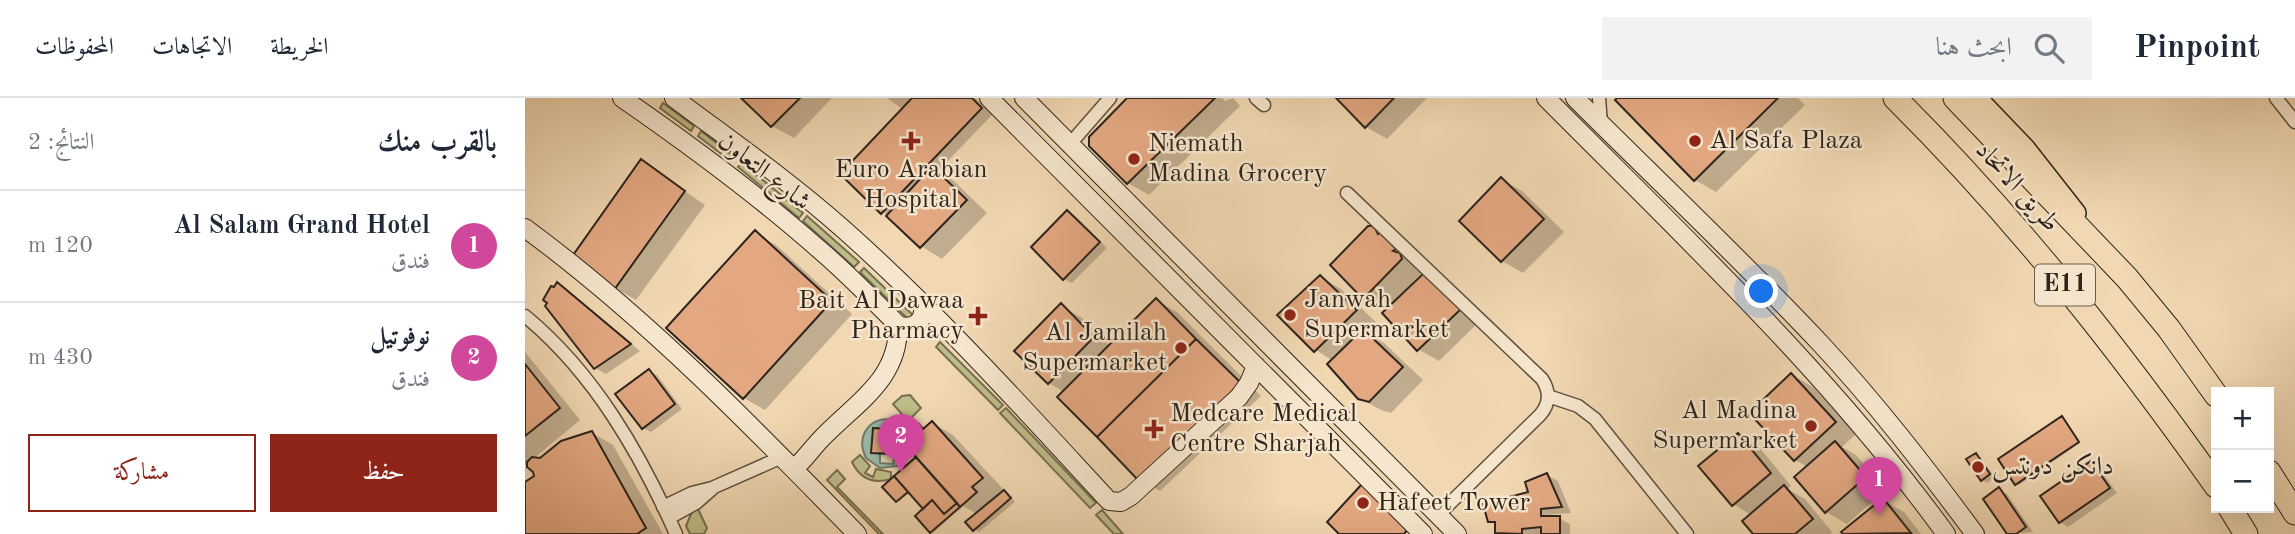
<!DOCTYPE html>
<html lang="ar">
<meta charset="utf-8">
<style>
body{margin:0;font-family:"Old Standard TT",Amiri,serif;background:#f2f2f3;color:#1f2937;direction:rtl}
.controls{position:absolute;right:21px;bottom:21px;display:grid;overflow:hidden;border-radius:0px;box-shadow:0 7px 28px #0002}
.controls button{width:63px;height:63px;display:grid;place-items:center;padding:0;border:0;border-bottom:2px solid #e0e1e3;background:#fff;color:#1f2937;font:35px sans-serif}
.you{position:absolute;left:1237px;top:194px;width:24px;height:24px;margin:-18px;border:5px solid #fff;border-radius:50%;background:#1a73e8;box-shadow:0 0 0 10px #1a73e833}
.badge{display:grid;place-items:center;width:46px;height:46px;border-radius:50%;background:#8f2418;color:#fff;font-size:23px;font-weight:700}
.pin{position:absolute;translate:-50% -58px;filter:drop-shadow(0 2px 4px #0008)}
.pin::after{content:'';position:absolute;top:37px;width:24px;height:21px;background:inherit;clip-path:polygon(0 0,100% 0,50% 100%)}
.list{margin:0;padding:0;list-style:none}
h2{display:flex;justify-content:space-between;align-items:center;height:91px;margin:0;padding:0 28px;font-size:30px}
h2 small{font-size:23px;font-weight:400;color:#747a83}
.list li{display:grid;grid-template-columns:46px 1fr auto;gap:21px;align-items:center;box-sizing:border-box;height:112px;padding:0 28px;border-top:2px solid #e0e1e3}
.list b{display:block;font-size:26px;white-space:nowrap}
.list p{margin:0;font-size:23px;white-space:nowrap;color:#747a83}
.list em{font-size:23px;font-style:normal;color:#747a83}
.actions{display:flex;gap:14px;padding:21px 28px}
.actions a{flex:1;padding:16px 0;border:2px solid #8f2418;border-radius:0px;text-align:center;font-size:24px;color:#8f2418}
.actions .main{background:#8f2418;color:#fff}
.icon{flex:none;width:38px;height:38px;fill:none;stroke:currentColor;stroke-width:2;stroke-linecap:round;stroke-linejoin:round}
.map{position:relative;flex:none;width:1770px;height:436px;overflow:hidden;direction:ltr}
header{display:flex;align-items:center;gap:42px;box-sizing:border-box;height:98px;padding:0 35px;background:#fff;border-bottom:2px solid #e0e1e3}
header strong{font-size:33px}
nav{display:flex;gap:38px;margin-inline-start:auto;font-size:24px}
.search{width:490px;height:63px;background:#f2f2f3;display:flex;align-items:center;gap:18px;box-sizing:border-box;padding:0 24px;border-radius:0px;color:#747a83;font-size:26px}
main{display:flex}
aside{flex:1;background:#fff}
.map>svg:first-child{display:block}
</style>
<header>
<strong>Pinpoint</strong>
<div class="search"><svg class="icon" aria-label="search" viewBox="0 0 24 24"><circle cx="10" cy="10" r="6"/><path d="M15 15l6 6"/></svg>ابحث هنا</div>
<nav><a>الخريطة</a><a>الاتجاهات</a><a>المحفوظات</a></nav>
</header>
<main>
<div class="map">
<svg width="1770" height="436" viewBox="0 0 1770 436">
<rect width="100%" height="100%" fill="#f1d8b2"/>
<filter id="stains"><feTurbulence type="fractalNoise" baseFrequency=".00286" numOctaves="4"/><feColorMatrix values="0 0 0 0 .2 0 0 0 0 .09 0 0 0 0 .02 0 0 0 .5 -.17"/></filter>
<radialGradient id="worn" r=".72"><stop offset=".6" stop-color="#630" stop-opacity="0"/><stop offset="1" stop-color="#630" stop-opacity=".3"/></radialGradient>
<path fill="#bfbd89" stroke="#767052" stroke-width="2" d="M138 5 169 28 166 33 135 10Z
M176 33 207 57 203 61 173 38Z
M217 65 278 115 274 120 213 69Z
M282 118 334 164 329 169 278 123Z
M339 170 391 220 387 225 335 174Z
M415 244 478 307 473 312 411 249Z
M385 297 396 310 383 323 368 306 377 298Z
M481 310 571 405 565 410 475 315Z
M335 357 345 368 340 375 348 379 351 371 366 374V381C349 386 335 381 327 364Z
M312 372 320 381 312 389 358 436H354L302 382Z
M172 409 182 430 179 436H165L161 428 166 416Z
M577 412 598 436H589L571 417Z"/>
<path fill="#9bbaa8" stroke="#6f7e70" stroke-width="2" d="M364 321 376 326 384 336 373 335V332L348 330 355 355V365L368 366 372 347H380L388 356 372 368 355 370 341 360C331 340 342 321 364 321Z"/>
<path fill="#0003" d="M219 0H307L269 40 247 28Z
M362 0H450L467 17 413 73 429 83 462 115 417 161 396 148 317 76 379 12Z
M605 0H697L700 3 708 0 715 8 624 97 603 85Z
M814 0H902L862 41 841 29Z
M1095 0H1273L1280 7 1191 94 1170 82 1093 2Z
M117 64 180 107 111 202 90 190 48 159Z
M976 81 997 93 1039 134 998 175 977 163 936 123Z
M543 114 551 119 582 150 547 185 539 181Z
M848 130 870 142 898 173 877 195 879 197 901 176 955 223 914 263 893 251 862 213 839 200Z
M230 135 251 147 327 216 240 312 219 300 143 230Z
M795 179 816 191 851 224 841 234 859 245 898 282 866 315 856 312 834 300 808 263 791 252Z
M32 186 43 192 115 253 81 276 70 270 23 208Z
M631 202 652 214 736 298 635 393 614 381 539 294 524 285 536 208 557 220 585 248Z
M0 254 55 322 8 361 15 362 67 335 88 347 138 436H0V387L10 379 4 364 0 367Z
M124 273 132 277 157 311 126 334 118 330Z
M1267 277 1288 289 1331 336 1317 349 1331 357 1361 392 1322 426 1301 414 1271 379 1283 369 1270 362Z
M1537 320 1555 345 1494 387 1492 386Z
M407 325 428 337 490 404 454 434 449 431 452 416 438 408 408 435 392 418 401 410 385 394 374 404 360 389 393 359 384 349H377L376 358 353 357 348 354 373 334 384 338 395 329 400 332Z
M1213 337 1234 349 1266 388 1262 391 1280 401 1307 434 1305 436H1230L1220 423 1226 417 1208 406Z
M1451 357 1456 360 1470 380 1462 385 1457 382Z
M1566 365 1574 370 1592 395 1543 429 1535 424Z
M1022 377 1033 383 1046 415 1019 417V419L1034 420 1045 426V436H975L972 434V427L965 423 1005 395Z
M1474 392 1482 396 1508 434 1484 436 1461 401Z
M1358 402 1379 414 1396 436H1320L1318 434Z"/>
<path fill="#e3a882" stroke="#2d241c" stroke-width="2" d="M216 0H275L246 29Z
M387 0H447L457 10 356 116 315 76Z
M602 0H690L602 86 564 48V39Z
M811 0H869L840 30Z
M1092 0H1253L1169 83 1090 2Z
M116 61 160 93 89 192 46 160Z
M407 68 442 102 395 150 361 118Z
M976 79 1019 121 976 164 934 123Z
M542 112 575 144 538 182 506 149Z
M843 128H849L853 136 856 134 871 151 868 153 875 155 877 161 838 201 805 167Z
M230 132 307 203 218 301 141 230Z
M900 174 936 211 892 253 857 215Z
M795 177 832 212 789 254 752 217Z
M32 184 106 246 69 271 20 208 22 205 18 202 26 188 29 189Z
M631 200 671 241 572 339 532 299Z
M536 205 569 239 523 286 489 253Z
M838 231 878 269 844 304 833 301 802 266Z
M671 241 716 285 613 382 572 339Z
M0 266 35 310 0 338Z
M124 271 150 306 117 331 90 296Z
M1266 275 1311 324 1269 363 1224 315Z
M1537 318 1554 344 1490 387 1473 361Z
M407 323 458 380 447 389 452 394 435 409 380 347 388 341 384 336 394 326 398 331Z
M348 330 373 332V335L384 336 388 341 380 347H372V356L346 355Z
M67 333 121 430 112 436H0V384L9 378 8 374 2 369V364L7 359 15 360 36 343Z
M1213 335 1246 375 1207 408 1173 368Z
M1310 343 1341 379 1300 415 1269 379Z
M1451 355 1465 376 1456 383 1441 361Z
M391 359 432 405 419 416 407 402 398 411 369 378Z
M1566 363 1585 390 1534 425 1515 398Z
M1022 375 1037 409 1016 411V418H1035V436H1016V429L997 431V436L970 435V424H963L958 406 1003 394 1000 384Z
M369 378 383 394 371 404 357 389Z
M837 386 884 430 879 436H814L802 424Z
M1259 387 1288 421 1270 436H1228L1217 423Z
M1474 389 1501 429 1491 436H1482L1458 401Z
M479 392 486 400 448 433 440 424Z
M1358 400 1386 435 1318 436 1316 434Z
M407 402 419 416 432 405 435 409 405 435 390 418Z"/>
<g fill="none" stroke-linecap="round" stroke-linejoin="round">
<defs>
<path id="street" d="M731 0 739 7
M1074 0 1076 26
M1751 0 1770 24
M545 46 585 0
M822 95 1017 281C1025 293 1025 306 1015 317L914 416
M0 218C69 275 115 355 151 436
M1023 298 1053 308 1070 321 1162 436
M138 409 167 395 187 390 257 359
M144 420 171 405 187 391"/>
<path id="secondary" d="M97 0C165 47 234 98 296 153 323 176 348 202 373 227 389 233 400 223 398 207
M149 0C205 42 264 83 317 130 412 214 498 310 584 403L596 404 606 398 714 299 724 285 731 268
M464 0 898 436
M499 0 932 436
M1021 0C1160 140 1305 276 1421 436
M1050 0C1132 82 1216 161 1295 245 1351 305 1401 370 1450 436
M0 130C121 219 227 328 332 436
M269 371C280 361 288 349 298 339 332 304 374 281 373 227"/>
<path id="primary" d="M1452 0 1500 50 1551 115"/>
<path id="highway" d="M1370 0C1490 119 1594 251 1691 388
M1430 0 1602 180 1644 231 1691 297
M1744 374 1770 415
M1705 410 1721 436"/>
</defs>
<use href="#street" stroke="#5e5142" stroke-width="15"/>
<use href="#secondary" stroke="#2d241c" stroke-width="20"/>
<use href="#primary" stroke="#2d241c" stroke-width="22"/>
<use href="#highway" stroke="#2d241c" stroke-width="25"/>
<use href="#street" stroke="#f6e6cd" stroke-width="12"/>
<use href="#secondary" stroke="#f6e6cd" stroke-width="18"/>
<use href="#primary" stroke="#f1d8b2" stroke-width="19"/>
<use href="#highway" stroke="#f1d8b2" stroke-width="23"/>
</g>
<g fill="#8f2418" stroke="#f6e6cd" stroke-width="2.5">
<path d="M382.5 32.5h7v7h7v7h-7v7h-7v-7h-7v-7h7z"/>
<circle cx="1170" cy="43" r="7"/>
<circle cx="609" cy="61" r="7"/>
<circle cx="765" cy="217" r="7"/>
<path d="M449.5 207.5h7v7h7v7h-7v7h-7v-7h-7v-7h7z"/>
<circle cx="656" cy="250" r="7"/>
<circle cx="1286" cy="328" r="7"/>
<path d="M625.5 320.5h7v7h7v7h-7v7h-7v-7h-7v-7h7z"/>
<circle cx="1453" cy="369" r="7"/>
<circle cx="838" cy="405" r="7"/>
</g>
<g text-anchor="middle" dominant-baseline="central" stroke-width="5" stroke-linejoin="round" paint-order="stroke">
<rect fill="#f6e6cd" stroke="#695e51" stroke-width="2" x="1510" y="166.5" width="60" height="41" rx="5"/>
<g font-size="24" font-weight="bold" fill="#2d241c">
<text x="1540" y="187">E11</text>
</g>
<g font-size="26" fill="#2d241c" stroke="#f6e6cd" text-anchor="start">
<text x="1184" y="43">Al Safa Plaza</text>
<text x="623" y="46">Niemath<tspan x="623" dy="30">Madina Grocery</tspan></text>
<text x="386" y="72" text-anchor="middle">Euro Arabian<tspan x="386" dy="30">Hospital</tspan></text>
<text x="779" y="202">Janwah<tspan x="779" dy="30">Supermarket</tspan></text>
<text x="439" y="203" text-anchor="end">Bait Al Dawaa<tspan x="439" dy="30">Pharmacy</tspan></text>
<text x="642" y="235" text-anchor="end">Al Jamilah<tspan x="642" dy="30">Supermarket</tspan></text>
<text x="1272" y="313" text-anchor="end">Al Madina<tspan x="1272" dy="30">Supermarket</tspan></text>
<text x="645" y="316">Medcare Medical<tspan x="645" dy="30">Centre Sharjah</tspan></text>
<text x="1467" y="369">دانكن دونتس</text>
<text x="852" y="405">Hafeet Tower</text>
</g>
<g font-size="26" fill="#2d241c" stroke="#f6e6cd">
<text transform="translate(239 74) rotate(38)">شارع التعاون</text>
<text transform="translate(1492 89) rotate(48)">طريق الاتحاد</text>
</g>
</g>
<rect width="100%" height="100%" filter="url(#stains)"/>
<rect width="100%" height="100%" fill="url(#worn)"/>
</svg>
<div class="controls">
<button>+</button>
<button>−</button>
</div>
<div class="you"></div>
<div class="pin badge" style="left:1354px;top:417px;background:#d1479c">1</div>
<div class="pin badge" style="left:376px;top:374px;background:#d1479c">2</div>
</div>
<aside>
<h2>بالقرب منك<small>النتائج: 2</small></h2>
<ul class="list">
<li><span class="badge" style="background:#d1479c">1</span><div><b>Al Salam Grand Hotel</b><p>فندق</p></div><em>120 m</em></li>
<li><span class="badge" style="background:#d1479c">2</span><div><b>نوفوتيل</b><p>فندق</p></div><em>430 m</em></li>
</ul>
<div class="actions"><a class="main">حفظ</a><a>مشاركة</a></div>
</aside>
</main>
